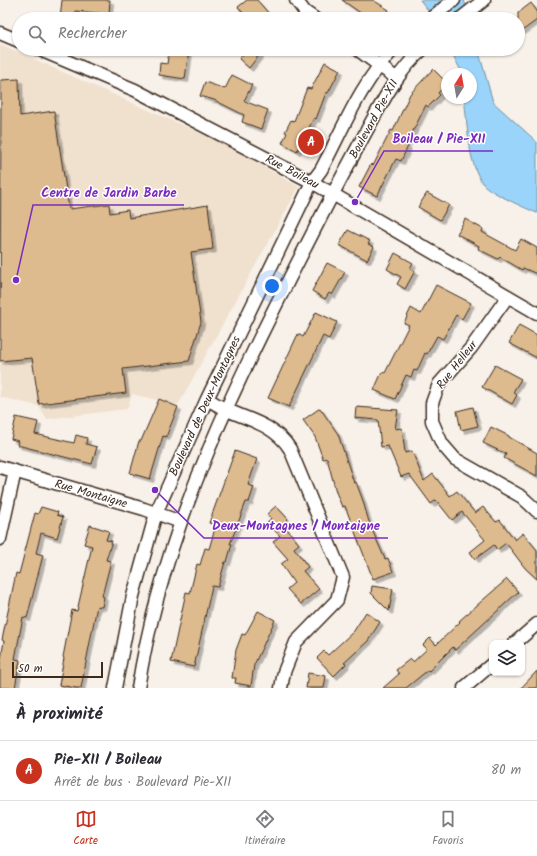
<!DOCTYPE html>
<html lang="fr">
<meta charset="utf-8">
<style>
body{margin:0;font-family:Kalam,sans-serif;background:#f7f7f7;color:#2b2b33}
.controls{position:absolute;right:12px;bottom:12px;display:grid;overflow:hidden;border-radius:8px;box-shadow:0 1px 3px #0004}
.controls button{width:36px;height:36px;display:grid;place-items:center;padding:0;border:0;border-bottom:1px solid #e1e1e2;background:#fff;color:#2b2b33;font:20px sans-serif}
.compass{position:absolute;left:441px;top:68px;width:36px;height:36px;border-radius:50%;background:#fff;box-shadow:0 1px 3px #0004;rotate:11deg}
.scale{position:absolute;left:12px;bottom:10px;width:91px;box-sizing:border-box;padding-left:4px;border:2px solid #3b2a1e;border-top:0;font-size:11px;line-height:14px;white-space:nowrap;color:#3b2a1e;-webkit-text-stroke:3px #fff;paint-order:stroke}
.you{position:absolute;left:272px;top:286px;width:14px;height:14px;margin:-10px;border:3px solid #fff;border-radius:50%;background:#1a73e8;box-shadow:0 0 0 6px #1a73e833}
.badge{display:grid;place-items:center;width:26px;height:26px;border-radius:50%;background:#c8321e;color:#fff;font-size:13px;font-weight:700}
.pin{position:absolute;translate:-50% -50%;border:2px solid #fff;box-shadow:0 1px 4px #0006}
.list{margin:0;padding:0;list-style:none}
h2{display:flex;justify-content:space-between;align-items:center;height:52px;margin:0;padding:0 16px;font-size:17px}
h2 small{font-size:13px;font-weight:400;color:#7c7c81}
.list li{display:grid;grid-template-columns:26px 1fr auto;gap:12px;align-items:center;box-sizing:border-box;height:60px;padding:0 16px;border-top:1px solid #e1e1e2}
.list b{display:block;font-size:15px;white-space:nowrap}
.list p{margin:0;font-size:13px;white-space:nowrap;color:#7c7c81}
.list em{font-size:13px;font-style:normal;color:#7c7c81}
.icon{flex:none;width:22px;height:22px;fill:none;stroke:currentColor;stroke-width:2;stroke-linecap:round;stroke-linejoin:round}
.map{position:relative;flex:none;width:537px;height:688px;overflow:hidden}
.search{position:absolute;background:#fff;box-shadow:0 1px 3px #0004;left:12px;right:12px;top:12px;height:44px;display:flex;align-items:center;gap:10px;box-sizing:border-box;padding:0 14px;border-radius:22px;color:#7c7c81;font-size:15px}
.sheet{height:112px;background:#fff}
nav{display:flex;justify-content:space-around;align-items:center;box-sizing:border-box;height:56px;border-top:1px solid #e1e1e2;background:#fff;font-size:11px;color:#7c7c81}
nav a{display:grid;justify-items:center;gap:2px}
nav .on{color:#c8321e}
.map>svg:first-child{display:block}
</style>
<div class="map">
<svg width="537" height="688" viewBox="0 0 537 688">
<defs>
<filter id="shadow"><feDropShadow dx="3.5" dy="3.5" stdDeviation="0" flood-color="#0004"/></filter>
</defs>
<rect width="100%" height="100%" fill="#f8f1e9"/>
<filter id="ink" filterUnits="userSpaceOnUse"><feTurbulence type="fractalNoise" baseFrequency=".025" numOctaves="2"/><feDisplacementMap in="SourceGraphic" scale="8" xChannelSelector="R" yChannelSelector="G"/><feConvolveMatrix kernelMatrix="1 2 1 2 8 2 1 2 1" color-interpolation-filters="sRGB"/></filter>
<g filter="url(#ink)">
<path fill="#f0e1ce" d="M0 44 225 144 299 187 178 405 132 394 127 409 47 419 38 406 0 397Z"/>
<path fill="#9ad4fa" stroke="#7490a2" d="M420 0H464L470 19H435Z
M450 49H478L493 102 537 142V213C527 209 489 192 483 184 467 161 468 125 464 98H471V74H461L460 69Z"/>
<path fill="#ddbb8f" stroke="#3b2a1e" filter="url(#shadow)" d="M62 0H110L109 14 75 11 74 19H60Z
M247 0H257L270 15 264 19H248L238 7Z
M342 0H373L389 10 383 19H366L361 16 362 14Z
M531 3 537 11V20L522 31 518 25V13Z
M169 49 189 50 185 79 159 75 160 63 167 64Z
M247 49H264L249 68 239 59Z
M325 62 340 70 328 93H326L316 119 314 118 297 151 282 143 287 133 285 132 291 120 294 121 307 88 311 89Z
M433 69 447 83 438 93 440 95 428 107 426 105 406 145 408 146 401 161 396 159 377 196 359 187 371 164 373 166 391 130 393 131 410 94Z
M232 75 252 85 244 101 268 110 261 129 242 122 244 115 214 100 200 96 205 82 225 89Z
M19 79 20 116 54 111 69 209 109 204 110 213 128 210 129 218 208 205 213 249 191 252 201 322 189 361 123 369 126 393 39 404 32 358 0 361 1 80Z
M427 193 449 205 440 220 418 207Z
M465 219 483 229 482 232 515 250 521 239 537 248V274L523 268 522 270 500 257 498 259 478 249 479 246 457 234Z
M348 230 370 241 368 244 374 247 367 260 339 245Z
M395 253 413 263 410 268 415 271 405 289 397 284 401 277 387 269Z
M327 263 345 272 332 295 329 293 325 299 312 291Z
M436 285 471 303 462 319 456 315 443 339 437 336 427 354 425 353 417 371 414 370 411 377 406 375 395 399 374 390 382 372 385 373 409 325 404 323 411 308 421 314Z
M316 312 337 322 329 339 323 336 289 407 268 398 298 334 303 337Z
M519 325 537 335V358L509 343Z
M495 365 521 379 513 392 517 395 512 404 482 387Z
M159 399 178 407 166 437 163 436 150 479 130 473 139 441H141Z
M356 407 398 410 395 429 402 428 405 453 412 451 424 481 433 474 450 496 457 491 475 513 483 507 496 522 500 520 515 540 523 533 537 550V579L525 568 506 543 497 550 494 545 475 559 470 552 485 540 462 512 452 520 436 500 431 504 409 474 401 477 388 446 381 447 378 420 355 418Z
M473 407 478 426 461 430 457 411Z
M320 408 338 434 354 483 356 482 362 498 370 525 385 559 388 558 393 572 373 579 345 506 342 507 336 492 327 458 323 459 315 437 303 420Z
M16 417 38 422 35 434 74 443 76 435 87 438 86 444 97 447 92 464 17 445 18 441 11 439Z
M491 427 509 436V437L537 453V476L504 458 506 454 483 443Z
M235 451 257 459 248 485 254 487 249 502H246L230 544H232L227 562H225L218 587 212 586 194 667 171 662 186 592 190 593 197 564 200 565 205 548 209 549 216 525 209 523Z
M276 506 288 519 283 524 299 544 294 548 308 567 303 571 319 589 301 604 287 589 294 583 281 564 288 559 273 542 280 536 267 522 271 519 267 514Z
M41 507 58 512 57 515 63 517 57 538 41 533 36 553 43 555 27 618 23 617 15 659 20 660 15 688H0V665L4 641 2 640 16 573 19 574 35 513 38 514Z
M90 525 109 531 106 540 112 541 106 560 111 561 102 596 104 597 102 607 97 606 81 688H76L59 685 64 658 63 657 72 610 77 611 92 546 84 544Z
M507 579 518 592 455 650 453 647 429 671 428 670 406 688H383L399 674 396 670 410 659 413 662 427 649 423 645 430 638 436 645 460 622 459 621Z
M372 586 393 589 389 611 371 593Z
M258 611 275 620 254 665 251 686 235 683 236 678H232L236 650 242 634 245 635Z
M366 612 380 622 368 641 344 663 346 664 334 676 317 658 324 651 328 655 354 631Z
M537 671V688H521Z
M308 673 326 676 324 688H306Z"/>
<g fill="none" stroke-linecap="round" stroke-linejoin="round">
<defs>
<path id="minor" d="M296 0 305 12 315 19
M430 19 454 0
M460 19 484 0
M0 33 19 41
M38 49 135 90 312 182 537 313
M357 49 396 78
M508 296 471 348 439 384 432 403V421L442 444 455 459 522 497 537 511
M207 399C213 402 220 407 227 410 250 420 276 426 290 449L343 577 337 600 296 642 284 672 281 688
M0 467 144 509 181 522
M0 539 15 471
M515 643 537 624
M115 688 133 596 156 513 207 399 312 182 321 170C343 129 361 82 394 49
M138 688C165 516 247 361 325 209 339 182 353 156 367 130 383 101 397 72 423 49
M464 688 492 664"/>
</defs>
<use href="#minor" stroke="#3b2a1e" stroke-width="15"/>
<use href="#minor" stroke="#fff" stroke-width="12"/>
</g>
</g>
<g text-anchor="middle" dominant-baseline="central" stroke-width="3" stroke-linejoin="round" paint-order="stroke">
<g font-size="12" fill="#3b2a1e" stroke="#fff">
<text transform="translate(374 119) rotate(-61)">Boulevard Pie-XII</text>
<text transform="translate(292 172) rotate(28)">Rue Boileau</text>
<text transform="translate(457 365) rotate(-52)">Rue Helleur</text>
<text transform="translate(205 406) rotate(-65)">Boulevard de Deux-Montagnes</text>
<text transform="translate(91 494) rotate(16)">Rue Montaigne</text>
</g>
</g>
<path fill="none" stroke="#7b2cbf" stroke-width="1.5" d="M355 202L384 151H493M16 280L33 205H184M155 490L204 538H388"/>
<g fill="#7b2cbf" stroke="#fff" stroke-width="1.5">
<circle cx="355" cy="202" r="4"/>
<circle cx="16" cy="280" r="4"/>
<circle cx="155" cy="490" r="4"/>
</g>
<g font-size="13" text-anchor="middle" font-weight="bold" fill="#7b2cbf" stroke="#fff" stroke-width="3" stroke-linejoin="round" paint-order="stroke">
<text x="439" y="143">Boileau / Pie-XII</text>
<text x="109" y="197">Centre de Jardin Barbe</text>
<text x="296" y="530">Deux-Montagnes / Montaigne</text>
</g>
</svg>
<div class="controls">
<button><svg class="icon" aria-label="layers" viewBox="0 0 24 24"><path d="M12 4l9 5-9 5-9-5zM3 14l9 5 9-5"/></svg></button>
</div>
<svg class="compass" viewBox="-18 -18 36 36"><path d="M0-13l5 13h-10z" fill="#e53935"/><path d="M0 13l5-13h-10z" fill="#7c7c81"/></svg>
<div class="scale">50 m</div>
<div class="you"></div>
<div class="pin badge" style="left:311px;top:142px">A</div>
<div class="search"><svg class="icon" aria-label="search" viewBox="0 0 24 24"><circle cx="10" cy="10" r="6"/><path d="M15 15l6 6"/></svg>Rechercher</div>
</div>
<section class="sheet">
<h2>À proximité<small></small></h2>
<ul class="list">
<li><span class="badge">A</span><div><b>Pie-XII / Boileau</b><p>Arrêt de bus · Boulevard Pie-XII</p></div><em>80 m</em></li>
</ul>
</section>
<nav>
<a class="on"><svg class="icon" aria-label="map" viewBox="0 0 24 24"><path d="M3 6l6-2 6 2 6-2v14l-6 2-6-2-6 2zM9 4v14M15 6v14"/></svg>Carte</a>
<a><svg class="icon" aria-label="directions" viewBox="0 0 24 24"><path d="M12 3l9 9-9 9-9-9zM9 14v-3h6M13 9l2 2-2 2"/></svg>Itinéraire</a>
<a><svg class="icon" aria-label="saved" viewBox="0 0 24 24"><path d="M7 4h10v16l-5-4-5 4z"/></svg>Favoris</a>
</nav>
